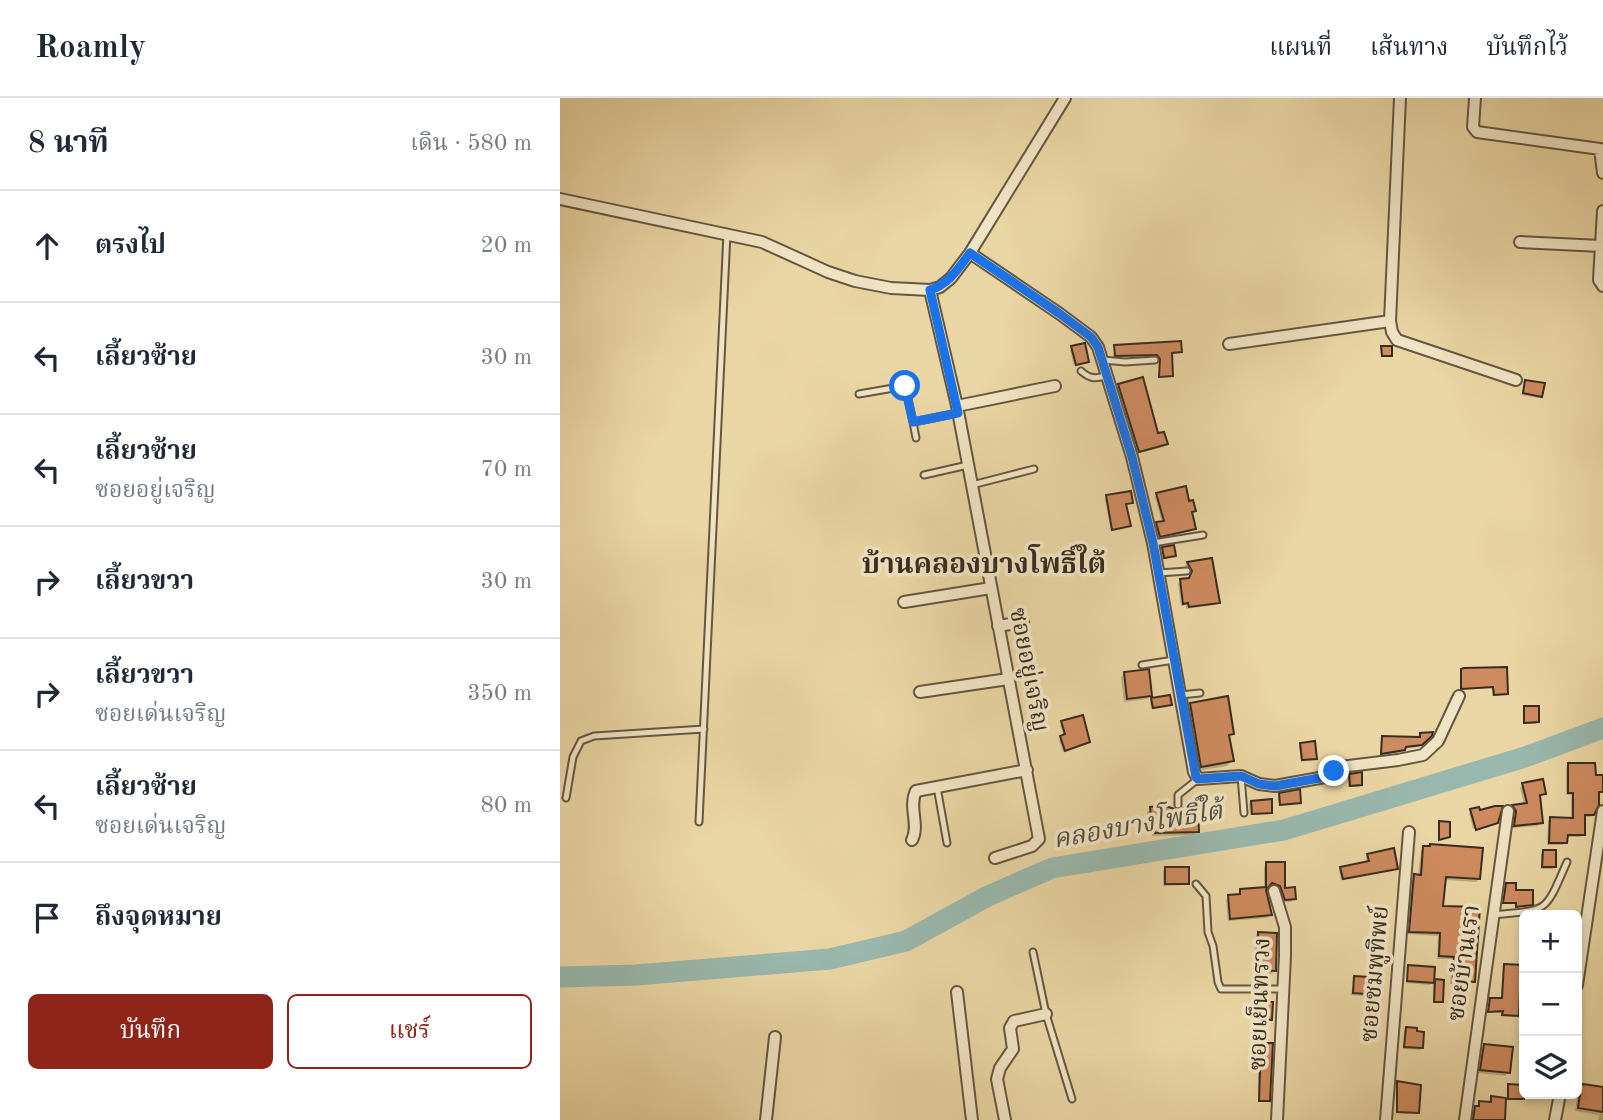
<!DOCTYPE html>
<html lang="th">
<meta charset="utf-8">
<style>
body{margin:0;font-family:"Old Standard TT","Noto Serif Thai",serif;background:#f2f2f3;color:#1f2937}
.controls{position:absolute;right:21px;bottom:21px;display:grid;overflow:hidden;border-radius:10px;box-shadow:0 4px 10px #0003}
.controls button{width:63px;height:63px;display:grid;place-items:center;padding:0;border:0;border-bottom:2px solid #e0e1e3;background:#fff;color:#1f2937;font:35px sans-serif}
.stop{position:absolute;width:21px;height:21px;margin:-16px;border:5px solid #1a73e8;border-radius:50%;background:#fff}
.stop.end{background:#1a73e8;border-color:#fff;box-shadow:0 2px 7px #0008}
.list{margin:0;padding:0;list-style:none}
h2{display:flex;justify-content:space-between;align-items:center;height:91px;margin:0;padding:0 28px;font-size:30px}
h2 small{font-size:23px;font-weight:400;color:#747a83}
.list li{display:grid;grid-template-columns:46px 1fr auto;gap:21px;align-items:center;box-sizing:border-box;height:112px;padding:0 28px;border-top:2px solid #e0e1e3}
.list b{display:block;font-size:26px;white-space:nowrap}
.list p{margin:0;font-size:23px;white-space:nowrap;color:#747a83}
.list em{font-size:23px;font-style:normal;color:#747a83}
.actions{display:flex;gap:14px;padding:21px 28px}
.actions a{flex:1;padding:16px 0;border:2px solid #8f2418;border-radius:10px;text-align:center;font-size:24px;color:#8f2418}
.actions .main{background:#8f2418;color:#fff}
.icon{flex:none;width:38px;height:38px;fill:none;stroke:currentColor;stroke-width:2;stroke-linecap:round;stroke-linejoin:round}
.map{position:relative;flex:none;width:1043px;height:1022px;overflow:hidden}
header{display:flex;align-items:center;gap:42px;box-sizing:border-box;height:98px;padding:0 35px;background:#fff;border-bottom:2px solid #e0e1e3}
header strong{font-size:33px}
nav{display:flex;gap:38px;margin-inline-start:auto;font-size:24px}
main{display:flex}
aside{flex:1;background:#fff}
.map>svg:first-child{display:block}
</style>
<header>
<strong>Roamly</strong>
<nav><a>แผนที่</a><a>เส้นทาง</a><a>บันทึกไว้</a></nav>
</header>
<main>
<aside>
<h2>8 นาที<small>เดิน · 580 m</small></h2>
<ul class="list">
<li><svg class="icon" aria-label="ahead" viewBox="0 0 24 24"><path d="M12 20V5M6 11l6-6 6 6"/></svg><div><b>ตรงไป</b></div><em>20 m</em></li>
<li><svg class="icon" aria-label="left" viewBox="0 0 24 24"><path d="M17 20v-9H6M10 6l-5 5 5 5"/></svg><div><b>เลี้ยวซ้าย</b></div><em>30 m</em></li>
<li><svg class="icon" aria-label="left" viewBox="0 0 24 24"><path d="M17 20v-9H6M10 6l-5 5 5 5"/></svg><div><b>เลี้ยวซ้าย</b><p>ซอยอยู่เจริญ</p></div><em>70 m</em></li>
<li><svg class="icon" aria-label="right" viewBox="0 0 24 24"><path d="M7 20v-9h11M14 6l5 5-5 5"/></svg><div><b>เลี้ยวขวา</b></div><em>30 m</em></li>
<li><svg class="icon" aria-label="right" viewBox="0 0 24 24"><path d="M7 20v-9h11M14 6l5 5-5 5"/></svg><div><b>เลี้ยวขวา</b><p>ซอยเด่นเจริญ</p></div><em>350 m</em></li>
<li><svg class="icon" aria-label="left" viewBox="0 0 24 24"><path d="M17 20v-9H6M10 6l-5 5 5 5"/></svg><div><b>เลี้ยวซ้าย</b><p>ซอยเด่นเจริญ</p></div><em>80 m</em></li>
<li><svg class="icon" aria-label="arrive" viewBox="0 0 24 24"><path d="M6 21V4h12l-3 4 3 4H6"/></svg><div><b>ถึงจุดหมาย</b></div></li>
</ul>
<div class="actions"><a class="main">บันทึก</a><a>แชร์</a></div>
</aside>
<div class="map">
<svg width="1043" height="1022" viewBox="0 0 1043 1022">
<rect width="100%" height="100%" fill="#ead6a4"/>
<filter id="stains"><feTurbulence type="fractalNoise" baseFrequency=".00286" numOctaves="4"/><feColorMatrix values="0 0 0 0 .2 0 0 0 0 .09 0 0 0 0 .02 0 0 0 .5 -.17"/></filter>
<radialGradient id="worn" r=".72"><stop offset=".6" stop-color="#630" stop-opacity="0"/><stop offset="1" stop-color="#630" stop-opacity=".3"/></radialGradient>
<path fill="#0003" d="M512 249 527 263 525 265 514 268 510 252Z
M555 249 620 253 610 256 611 277 598 280 599 265 596 259H553Z
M966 284 981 298 979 300 961 297Z
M559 288 606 346 603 349 576 356 556 290Z
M597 397 628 405 634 413 631 415 634 430 598 440 595 428 602 425 595 399Z
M547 399 571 404 564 407 569 427 567 429 551 433 545 401Z
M651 462 658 504 655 507 626 511V507L621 508 618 486 621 483 628 482 630 477 625 468 627 465Z
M904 572 946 596 932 598V590L900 592V575Z
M565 575 591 597 587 601 564 604 561 579Z
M592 602 610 606 591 611 590 604Z
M631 607 672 636 668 640 672 662 667 668 636 673 625 612Z
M965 610 978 624 975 626H963V612Z
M502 625 528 643 503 654 499 642 504 639 500 627Z
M861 637H869L858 649 844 650 841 654 820 657 821 642 823 639 859 640Z
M741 646 755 660 753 662 741 664 739 648Z
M1008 667 1033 716 1030 719H1024L1023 737 1020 739H1006L1003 747H987L988 723 990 720 1011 721V697H1006V670Z
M790 678 801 687 799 689H788V680Z
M963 687 984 695 979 699 981 724 978 728 952 730 953 717 950 711 953 708 964 707 960 690Z
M720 697 740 704 719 708 718 699Z
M691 704 710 714 708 716 690 717 689 706Z
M591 711 637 733 634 737 592 738 591 722H588L587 714Z
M911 713 937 724 913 731 909 715Z
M864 749 919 781 916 784 884 782 882 809 913 883 910 887 890 886 892 861H877L878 838 847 836 851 781 854 778H858L861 753Z
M984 754 994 769 992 771H981V756Z
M808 757 836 771 781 782 779 772 781 770 807 765 806 759Z
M707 766 723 792 734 800 731 804H722L717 790 707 788 704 791 710 817 707 820 668 823 666 802 669 799 677 798 680 793 704 791V769Z
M605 771 627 785 625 787 603 788V773Z
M947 787 954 793 971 806 955 810V806H942Z
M698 836 715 872 711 876 694 875 695 840Z
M945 868 963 869 957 917 955 919 941 918V915H927L931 902H941L943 870Z
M849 869 872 885 870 887 846 885Z
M794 880 820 897 818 899 791 897Z
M875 883 881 903 879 905H873V885Z
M701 906 711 922 708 924 698 923 699 908Z
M846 931 862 949 860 952 843 951 844 933Z
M702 947 708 1002 706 1004H698V967Z
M924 948 948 974 945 978 918 975 921 951Z
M838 985 858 1014 856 1016 836 1015Z
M949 988 963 1000 961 1002H944L943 1022H910L912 1014 920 1005 928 1004 932 1000 947 1002Z
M1024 988 1043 991V1022H1038L1039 1017 1015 1013 1018 994Z"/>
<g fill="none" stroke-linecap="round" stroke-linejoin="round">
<path stroke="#99b8ad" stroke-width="21" d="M0 879 76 877 270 861 346 843 428 798 492 770 724 732 965 659 1043 630"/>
</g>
<path fill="#ce8b5f" stroke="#382c20" stroke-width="2" d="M621 243 622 254 612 255 613 278 599 279 600 261 597 257 555 258 554 247Z
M525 245 529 264 516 267 511 248Z
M821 248H832V258H822Z
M583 279 598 335 604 334 608 346 579 354 558 286Z
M965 282 985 285 982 299 963 295Z
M626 388 629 403 633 402 636 413 632 414 636 431 600 439 596 424 604 423 596 395Z
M571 393 573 405 566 406 571 428 552 432 546 397Z
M614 447 616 458 604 460 602 449Z
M652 460 660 505 629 509 628 505 623 506 620 481 629 480 632 473 627 464Z
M947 569 948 596 934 597 933 589 901 591V571L904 570Z
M589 571 592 598 567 601 564 574Z
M610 597 612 607 593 610 591 600Z
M668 598 674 636 669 637 674 663 641 669 630 605Z
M964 608H979V624L964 625Z
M523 617 530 644 505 653 500 638 505 636 501 623Z
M873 634 872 638 862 647 846 649 845 652 821 656 822 638 860 639V635Z
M755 643 757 661 742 662 740 645Z
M1008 665H1035L1036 677H1043V694H1039V707L1034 717H1025V737H1008L1007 745H989L990 719 1013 720V695H1008Z
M802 674V687L790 688 789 676Z
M983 681 986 696 980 697 983 725 954 728 956 713 952 707 967 705 962 685Z
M740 691 741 705 720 707 719 695Z
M712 701V715L692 716 691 703Z
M606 708 617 712 622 710 638 709 639 734 595 735 594 719H591L590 709Z
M935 708H943L938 725 916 732 910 711 919 709 920 712Z
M879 723 890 724V739L879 742Z
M870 746 923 750 920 781 886 779 883 808 920 809 915 884 893 883 894 859 879 858 880 835 849 834 854 776 861 777 863 748H870Z
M834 750 838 771 783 781 780 769 809 763 807 756Z
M983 752H996V769H982Z
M706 764H725V790L735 789 736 801 725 802 720 788 712 785 706 792 712 817 670 821 668 797 680 796V791L706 789Z
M605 769H629V786H605Z
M946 785H956V792H973V807L956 809V805H943Z
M698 834 717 835 716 873 697 872Z
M944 866 964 867 963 893H960L959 918 942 917 943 913 928 914 930 900H942Z
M848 867 875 869 874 885 847 883Z
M794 878 823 880 821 897 793 895Z
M875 881 884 882 883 904H874Z
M700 904H713L712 922H699Z
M846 929 857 930V933L864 934 863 950 844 949Z
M701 945H713L710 1003H699Z
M924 946 953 949 950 975 920 972Z
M837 983 861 987 859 1015 837 1014Z
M948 986 964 987V1001H948Z
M1023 986 1043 989V1014L1018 1010 1021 988Z
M931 998 946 1000 945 1022H913L915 1008H919V1003L931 1004Z"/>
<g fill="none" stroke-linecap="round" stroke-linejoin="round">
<defs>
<path id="service" d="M543 262 565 264 595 262
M521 273C531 282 536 280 548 278
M299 296 345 288 353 324 398 315
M353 324 356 340
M364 377 408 367
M412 387 474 371
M593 445 643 437
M599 475 627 473
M582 567 614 562
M620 597 640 595
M681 678 684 715
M377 689 387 745
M6 700 13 659 21 643 34 638 144 631
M618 707V697L638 681
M139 724 167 135
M636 786 646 798 648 834 653 848 658 884 661 891H724
M933 817C989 811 984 817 1007 764
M473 854 486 916 512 1001"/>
<path id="minor" d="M840 0 830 223 832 234 837 242 956 282
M915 0 913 29 917 34 1040 51 1043 75
M0 101 202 144 268 174 295 183 331 190 370 192 380 189 391 180 410 155 505 0
M1043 113 1039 182 1043 188
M960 144 1041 148
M410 155 500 216 531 239 538 249 572 359 593 445 634 674 638 681 681 678 699 686 715 688 765 679 780 669 838 662 863 657 878 643 899 598
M370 192 397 308 479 741 472 748 435 760
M669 246 830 223
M397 308 495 288
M344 504 431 490
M438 528 463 524
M360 594 448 581
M352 742C360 727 348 709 356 693L467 672
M714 793 725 829V858L717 1022
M1017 887 1043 713
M397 894 412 1022
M206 1022 215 939
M445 1022 437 981 440 970 453 951 450 930 454 923 486 916
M826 1022 849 734
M905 1022 948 713
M995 1022 1000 996"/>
</defs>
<use href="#service" stroke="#645641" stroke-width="9"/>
<use href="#minor" stroke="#645641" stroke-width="14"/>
<use href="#service" stroke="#f1e4c4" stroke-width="5"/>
<use href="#minor" stroke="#f1e4c4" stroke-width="10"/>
</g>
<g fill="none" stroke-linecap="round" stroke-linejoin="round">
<path stroke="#1a73e8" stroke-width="9" d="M345 288 353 324 398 315 370 192C389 186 398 171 410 155L500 216 531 239 538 249 572 359 593 445 636 679 638 681 681 678 699 686 715 688 765 679 774 673"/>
</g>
<g text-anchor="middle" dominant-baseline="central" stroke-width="7" stroke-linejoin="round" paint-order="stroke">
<g font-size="24" fill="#382c20" stroke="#f1e4c4">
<text transform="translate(468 572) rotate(79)">ซอยอยู่เจริญ</text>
<text transform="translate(905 865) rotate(-82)">ซอยบ้านเรา</text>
<text transform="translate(816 876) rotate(-85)">ซอยชมพูทิพย์</text>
<text transform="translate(701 906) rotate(-88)">ซอยเย็นทรวง</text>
</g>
<g font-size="26" font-style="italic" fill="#504f43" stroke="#f1e4c4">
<text transform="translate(578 728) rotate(-10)">คลองบางโพธิ์ใต้</text>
</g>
<g font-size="28" font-weight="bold" fill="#382c20" stroke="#f1e4c4">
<text x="424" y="468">บ้านคลองบางโพธิ์ใต้</text>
</g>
</g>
<rect width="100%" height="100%" filter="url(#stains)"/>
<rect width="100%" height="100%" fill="url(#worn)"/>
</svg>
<div class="controls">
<button>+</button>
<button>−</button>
<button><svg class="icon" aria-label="layers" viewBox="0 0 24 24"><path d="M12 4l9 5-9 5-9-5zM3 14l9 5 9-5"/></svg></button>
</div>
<div class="stop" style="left:345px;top:288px"></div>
<div class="stop end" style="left:774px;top:673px"></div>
</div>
</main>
